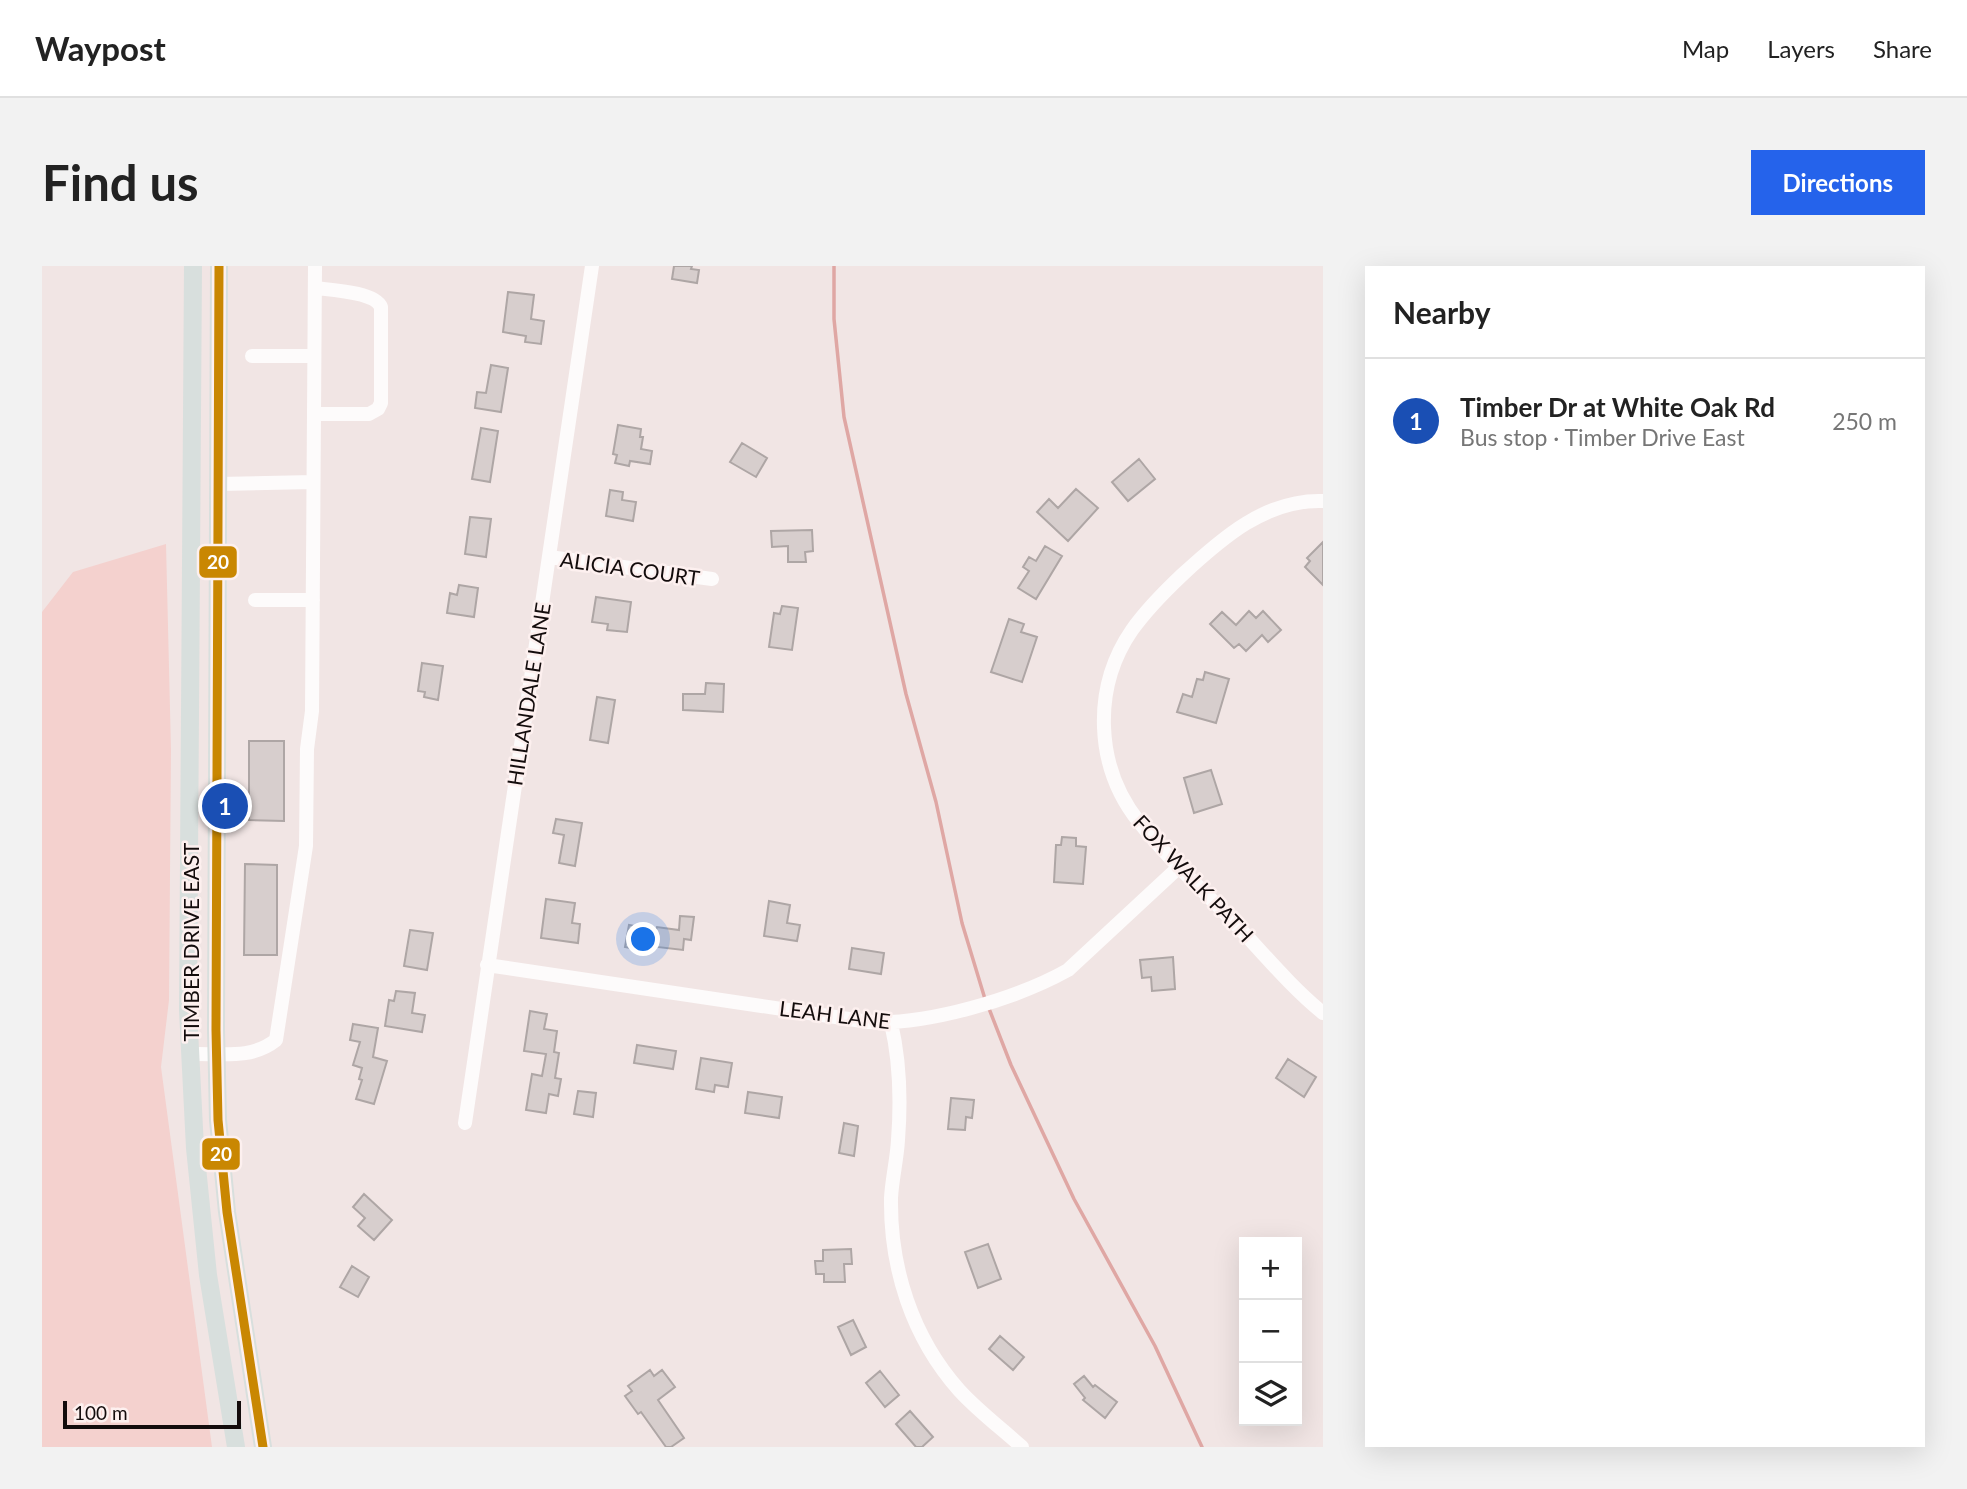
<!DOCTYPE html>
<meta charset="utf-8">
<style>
body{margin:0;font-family:Lato,sans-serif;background:#f2f2f2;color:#222}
.controls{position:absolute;right:21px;bottom:21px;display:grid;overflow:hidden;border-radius:0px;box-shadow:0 7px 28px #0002}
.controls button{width:63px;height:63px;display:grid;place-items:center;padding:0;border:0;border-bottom:2px solid #e0e0e0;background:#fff;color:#222;font:35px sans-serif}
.scale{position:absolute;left:21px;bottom:18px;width:178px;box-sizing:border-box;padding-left:7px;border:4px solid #130c0c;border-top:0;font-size:19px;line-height:24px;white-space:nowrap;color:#130c0c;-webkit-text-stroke:5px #fdf0ef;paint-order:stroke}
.you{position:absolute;left:602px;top:674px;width:24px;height:24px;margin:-18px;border:5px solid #fff;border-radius:50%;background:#1a73e8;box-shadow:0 0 0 10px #1a73e833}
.badge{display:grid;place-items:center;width:46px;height:46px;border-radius:50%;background:#2563eb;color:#fff;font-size:23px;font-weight:700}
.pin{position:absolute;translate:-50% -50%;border:4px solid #fff;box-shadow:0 2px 7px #0006}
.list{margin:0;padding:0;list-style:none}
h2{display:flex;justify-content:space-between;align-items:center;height:91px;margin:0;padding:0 28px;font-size:30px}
h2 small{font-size:23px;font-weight:400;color:#767676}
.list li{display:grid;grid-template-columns:46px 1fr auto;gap:21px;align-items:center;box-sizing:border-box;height:126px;padding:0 28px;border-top:2px solid #e0e0e0}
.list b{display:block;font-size:26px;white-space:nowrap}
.list p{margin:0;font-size:23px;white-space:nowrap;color:#767676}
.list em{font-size:23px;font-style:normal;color:#767676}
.icon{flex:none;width:38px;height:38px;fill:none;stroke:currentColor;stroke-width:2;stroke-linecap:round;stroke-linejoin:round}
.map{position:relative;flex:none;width:1281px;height:1181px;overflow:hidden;border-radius:0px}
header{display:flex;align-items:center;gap:42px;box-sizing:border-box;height:98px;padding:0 35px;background:#fff;border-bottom:2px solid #e0e0e0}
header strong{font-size:33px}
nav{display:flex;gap:38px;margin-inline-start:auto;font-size:24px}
.intro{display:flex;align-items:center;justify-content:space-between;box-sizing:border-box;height:168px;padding:0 42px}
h1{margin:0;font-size:49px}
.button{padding:18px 32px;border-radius:0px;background:#2563eb;color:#fff;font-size:24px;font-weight:700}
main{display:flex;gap:42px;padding:0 42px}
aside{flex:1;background:#fff;border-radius:0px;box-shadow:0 7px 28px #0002}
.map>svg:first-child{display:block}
</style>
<header>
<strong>Waypost</strong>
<nav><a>Map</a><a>Layers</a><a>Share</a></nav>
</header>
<div class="intro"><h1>Find us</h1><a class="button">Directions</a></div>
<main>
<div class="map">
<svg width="1281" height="1181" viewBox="0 0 1281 1181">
<rect width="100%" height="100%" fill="#f1e5e4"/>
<path fill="#f4d1ce" d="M124 278 129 484 127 734 119 801 170 1181H0V346L31 306Z"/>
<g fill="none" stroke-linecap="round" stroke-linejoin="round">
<path stroke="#dfa7a4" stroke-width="3.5" d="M792 0V53L802 151 864 428 894 536 920 657 943 733
M946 740 969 799 1032 933 1113 1080 1160 1181"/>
</g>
<path fill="#d7cecd" stroke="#aea6a5" stroke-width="2" d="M632 0H650L649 3 657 4 655 17 630 13Z
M466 26 492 29 489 53 502 55 499 78 483 76 484 70 461 66Z
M449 99 466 102 459 146 433 142 435 126 444 127Z
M576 159 599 163 598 171H601L599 183 610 185 608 198 588 195 587 200 573 197 575 189 571 188Z
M439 162 456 165 448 216 430 213Z
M700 177 725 192 714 211 688 196Z
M1097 193 1113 213 1086 235 1070 216Z
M1034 223 1056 242 1026 275 995 246 1007 233 1016 242Z
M568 224 581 226 580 234 594 236 591 255 564 250Z
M428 251 449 253 444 291 423 288Z
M770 264 771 285 763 286 764 296H746V280L730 281 729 265Z
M1281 276V319L1263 301 1268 295 1265 292Z
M1003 280 1020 290 994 333 976 322 987 305 981 301 987 291 994 295Z
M417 319 436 322 432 351 405 347 408 327 415 329Z
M554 331 589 336 585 366 565 364 566 358 550 356Z
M740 340 756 342 750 384 727 381 732 347 738 348Z
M1207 345 1214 352 1221 345 1239 364 1226 376 1220 369 1204 385 1197 378 1192 382 1168 358 1180 346 1194 359Z
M967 353 982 358 979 366 995 371 980 416 949 406Z
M380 397 401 400 396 434 382 431 383 426 376 425Z
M1163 406 1187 413 1174 457 1135 446 1141 428 1150 431 1155 413 1161 414Z
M664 417 682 418 681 446 641 444V428H663Z
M555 431 573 434 566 477 548 474Z
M207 475H242V555L207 554Z
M1169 504 1180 538 1152 547 1142 512Z
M514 553 540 557 533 600 517 597 522 569 511 567Z
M1020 571 1034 572V580L1044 581 1041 618 1012 616 1014 579H1019Z
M203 598 235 599V689H202Z
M504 633 533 637 530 657 538 658 536 677 499 672Z
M727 635 748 639 745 657 758 659 755 675 722 670Z
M638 650 652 651 649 674 642 673 641 684 599 679 598 684 583 681 587 659 614 664 615 661 637 664Z
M368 664 391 667 385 704 362 700Z
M810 682 842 687 839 708 807 703Z
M1131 691 1133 723 1110 725 1109 711 1100 712 1098 694Z
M354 725 373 727 370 747 383 749 380 766 343 760 347 734 352 735Z
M488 745 505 748 502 763 515 765 512 786 517 787 513 812 519 813 516 830 507 828 504 847 484 844 490 808 500 810 504 788 482 785Z
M311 758 336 762 331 791 345 795 332 838 314 833 320 814 317 813 320 802 311 799 318 776 308 774Z
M595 779 634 785 631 803 592 797Z
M659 792 690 797 686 821 673 819 672 826 654 823Z
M1246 793 1274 811 1262 831 1234 812Z
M536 825 554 827 551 851 532 848Z
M706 826 740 831 737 852 703 847Z
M909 832 932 834 930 852 924 851 923 864 906 863Z
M802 857 816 860 812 890 797 887Z
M322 928 350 954 332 974 316 960 323 952 311 941Z
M946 978 959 1013 936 1022 923 986Z
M809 983 810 998H802L803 1016H782V1008H774L773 995H781V984Z
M310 1000 327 1011 316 1031 298 1021Z
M811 1054 824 1081 809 1089 796 1061Z
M958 1070 982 1091 971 1104 947 1083Z
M608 1104 612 1110 620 1104 633 1121 616 1134 642 1172 629 1181H624L599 1146 596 1148 583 1130 590 1125 586 1120Z
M838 1105 857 1129 843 1141 824 1117Z
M1042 1110 1051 1121 1053 1119 1075 1136 1063 1152 1041 1134 1043 1132 1032 1118Z
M868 1145 891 1171 880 1181H874L854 1158Z"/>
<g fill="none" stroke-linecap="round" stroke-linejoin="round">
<path stroke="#fdfbfb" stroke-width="14" d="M210 90H272
M272 148H327L336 143 339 137V41C333 26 289 24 273 22
M177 218 271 216
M1281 235C1224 233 1180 272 1140 309 1122 326 1105 343 1090 364 1050 422 1053 501 1097 556 1122 588 1152 616 1181 645 1213 677 1245 718 1281 747
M507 291 670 313
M213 334H271
M445 699 827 756C886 759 974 733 1026 704L1137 601
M849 757C858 795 859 835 856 874 855 893 850 913 849 932 848 1002 870 1071 917 1124 936 1145 959 1162 980 1181
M148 788C179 787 209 794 234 774L264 580 265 483 270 445 273 0
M423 857 550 0"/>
<path stroke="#d8dfdd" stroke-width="18" d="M151 0 146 744 153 882 166 1009 194 1181
M177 0 174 764 176 854 185 946 221 1181"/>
<defs>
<path id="bus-1" d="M177 0 174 764 176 854 185 946 221 1181"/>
</defs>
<use href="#bus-1" stroke="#fdf0ef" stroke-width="14"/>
<use href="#bus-1" stroke="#c98702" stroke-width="9"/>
</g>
<g text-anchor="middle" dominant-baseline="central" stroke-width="5" stroke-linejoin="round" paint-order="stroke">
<g font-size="21" fill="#130c0c" stroke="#fdf0ef">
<text transform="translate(588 302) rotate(8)">ALICIA COURT</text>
<text transform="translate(486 428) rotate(-81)">HILLANDALE LANE</text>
<text transform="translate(1152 612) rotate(47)">FOX WALK PATH</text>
<text transform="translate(148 676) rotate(-90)">TIMBER DRIVE EAST</text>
<text transform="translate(793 748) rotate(7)">LEAH LANE</text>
</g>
</g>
<g stroke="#fdf0ef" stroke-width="2.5">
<rect x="156" y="279" width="40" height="34" rx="7" fill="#c98702"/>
<rect x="159" y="871" width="40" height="34" rx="7" fill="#c98702"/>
</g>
<g font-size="19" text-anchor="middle" font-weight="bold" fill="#fff">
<text x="176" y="303">20</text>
<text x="179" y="895">20</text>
</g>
</svg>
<div class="controls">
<button>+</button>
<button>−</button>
<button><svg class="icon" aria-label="layers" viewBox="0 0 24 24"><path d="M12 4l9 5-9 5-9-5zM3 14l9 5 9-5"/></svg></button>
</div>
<div class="scale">100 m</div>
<div class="you"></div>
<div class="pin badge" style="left:183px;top:540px;background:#1a4fb4">1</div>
</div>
<aside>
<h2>Nearby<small></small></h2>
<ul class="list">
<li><span class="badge" style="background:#1a4fb4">1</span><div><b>Timber Dr at White Oak Rd</b><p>Bus stop · Timber Drive East</p></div><em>250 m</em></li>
</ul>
</aside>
</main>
